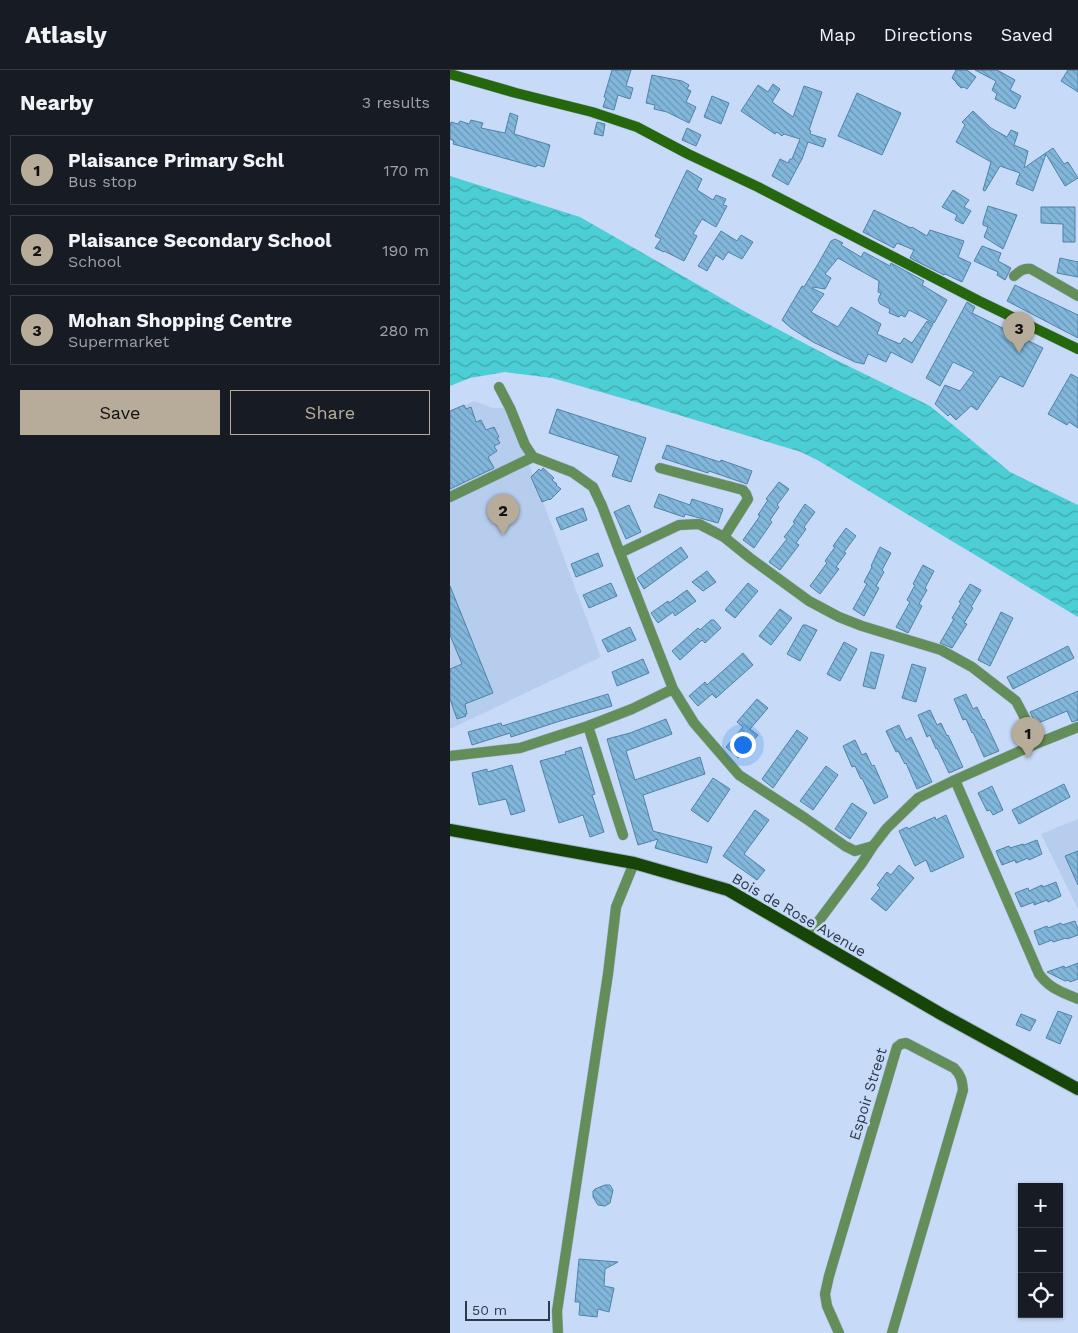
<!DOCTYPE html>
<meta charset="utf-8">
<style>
body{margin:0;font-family:"Work Sans",sans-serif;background:#242831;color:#f1f3f6}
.controls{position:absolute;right:15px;bottom:15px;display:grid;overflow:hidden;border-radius:0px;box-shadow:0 1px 4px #0004}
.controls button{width:45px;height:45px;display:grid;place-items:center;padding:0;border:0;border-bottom:1px solid #363941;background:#171b24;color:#f1f3f6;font:25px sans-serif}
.scale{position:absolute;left:15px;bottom:12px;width:85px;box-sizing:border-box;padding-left:5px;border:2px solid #2d3a4e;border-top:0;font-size:14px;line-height:18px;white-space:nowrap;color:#2d3a4e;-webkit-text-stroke:4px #c7daf8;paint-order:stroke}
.you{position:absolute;left:292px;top:674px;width:18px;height:18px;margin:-12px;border:4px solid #fff;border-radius:50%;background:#1a73e8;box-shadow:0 0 0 8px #1a73e833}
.badge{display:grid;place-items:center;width:32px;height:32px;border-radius:50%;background:#b7ac99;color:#111;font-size:16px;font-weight:700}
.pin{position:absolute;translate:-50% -41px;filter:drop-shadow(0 1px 2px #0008)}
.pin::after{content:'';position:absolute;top:26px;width:18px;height:15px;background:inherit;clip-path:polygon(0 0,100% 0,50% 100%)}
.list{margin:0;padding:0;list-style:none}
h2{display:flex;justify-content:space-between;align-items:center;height:65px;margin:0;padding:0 20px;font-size:21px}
h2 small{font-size:16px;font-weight:400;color:#9ea1a6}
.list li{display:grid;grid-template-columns:32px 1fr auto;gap:15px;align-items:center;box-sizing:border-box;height:70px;margin:0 10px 10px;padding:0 10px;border:1px solid #363941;border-radius:0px}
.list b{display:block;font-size:19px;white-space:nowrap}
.list p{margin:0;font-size:16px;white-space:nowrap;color:#9ea1a6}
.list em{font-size:16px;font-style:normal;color:#9ea1a6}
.actions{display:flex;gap:10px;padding:15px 20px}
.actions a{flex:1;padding:11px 0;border:1px solid #b7ac99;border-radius:0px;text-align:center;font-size:18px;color:#b7ac99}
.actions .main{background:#b7ac99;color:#111}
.icon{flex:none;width:28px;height:28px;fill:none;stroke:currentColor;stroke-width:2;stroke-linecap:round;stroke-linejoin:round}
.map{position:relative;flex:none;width:628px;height:1263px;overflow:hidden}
header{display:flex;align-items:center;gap:30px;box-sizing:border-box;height:70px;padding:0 25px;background:#171b24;border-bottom:1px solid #363941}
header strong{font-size:24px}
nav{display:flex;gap:28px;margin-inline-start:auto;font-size:18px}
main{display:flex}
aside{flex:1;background:#171b24}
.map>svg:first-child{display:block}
</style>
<header>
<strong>Atlasly</strong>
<nav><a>Map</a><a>Directions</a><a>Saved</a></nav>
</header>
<main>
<aside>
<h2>Nearby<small>3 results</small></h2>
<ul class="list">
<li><span class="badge">1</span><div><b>Plaisance Primary Schl</b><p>Bus stop</p></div><em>170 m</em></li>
<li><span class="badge">2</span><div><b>Plaisance Secondary School</b><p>School</p></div><em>190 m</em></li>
<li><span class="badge">3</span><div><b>Mohan Shopping Centre</b><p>Supermarket</p></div><em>280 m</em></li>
</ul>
<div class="actions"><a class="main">Save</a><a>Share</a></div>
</aside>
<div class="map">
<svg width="628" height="1263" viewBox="0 0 628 1263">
<defs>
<pattern id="water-waves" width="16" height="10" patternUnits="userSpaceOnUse" patternTransform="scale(1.25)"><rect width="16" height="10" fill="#4bced4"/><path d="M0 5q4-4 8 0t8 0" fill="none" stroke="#3fa8ae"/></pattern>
<pattern id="building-back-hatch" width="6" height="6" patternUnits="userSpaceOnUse" patternTransform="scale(1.25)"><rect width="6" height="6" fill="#82b7dc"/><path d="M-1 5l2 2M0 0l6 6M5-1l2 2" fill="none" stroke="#6b96b5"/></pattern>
</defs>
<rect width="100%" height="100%" fill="#c7daf8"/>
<path fill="#b7cded" d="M24 331 43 338H58L151 587 0 659V342Z
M628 749V839L591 764Z"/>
<path fill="url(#water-waves)" d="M0 106 130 147 292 240 384 289 480 336 560 402 628 435V547L369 391 351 382 189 333 102 308 55 302 20 308 0 316Z"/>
<path fill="url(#building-back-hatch)" stroke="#4f83a6" d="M162 0H181L176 16 183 18 180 29 168 25 164 40 153 37 156 28 154 27Z
M506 0H517L526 7 517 19 514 17 511 18 507 14 506 12 502 8Z
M525 0H547L565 10 560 20 571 26 565 39 545 29 547 24 542 20 546 11Z
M618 0H628V22L611 11Z
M202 5 232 11 239 15 237 19 241 21 236 32 246 37 239 53 217 42 204 39 205 35 196 33Z
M323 14 330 19 322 32 343 47 354 16 372 22 359 60 361 61 360 64 376 69 373 77 358 72 352 89 338 115 322 106 330 89 338 93 340 89H342L350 69 334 64 332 66 327 62 325 64 291 41 308 15 318 22Z
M407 23 451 43 432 85 388 66Z
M262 26 279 33 271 54 254 47Z
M523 41 541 58 557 67 561 60 568 63 564 75 578 81 574 98 603 78 614 94 618 92 628 108 615 116 596 84 583 121 566 114 570 103 550 96 535 121 533 120 541 92 506 72 515 55 512 52Z
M60 43 68 46 64 64 100 75 94 97 87 95 86 97 3 74 4 71 0 69V57L1 52 8 54 10 51 19 54 21 50 33 53 31 58 55 63Z
M147 52 155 54 153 66 144 64Z
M237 58 251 65 246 76 232 70Z
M237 100 252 109 247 120 263 130 266 125 276 129 273 135 277 136 266 157 252 149 243 164 247 166 234 191 214 181V182L205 178 211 169 205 166Z
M503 120 519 130 514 137 521 141 513 154 505 150 507 145 492 137Z
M538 136 567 145 553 179 534 167 538 157 533 155V152Z
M591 137H625V172H613V154L591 153Z
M424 140 461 158 462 157 477 166 480 160 514 171 508 187 521 193 512 212 495 204 494 205 460 188 464 180 447 173 444 178 413 162Z
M271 161 287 171 291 165 303 172 292 189 278 182 273 190 266 185 257 201 248 196Z
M385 169 393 173 391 175 411 187 414 182 440 196 441 193 474 211 472 215 497 230 484 253 459 240 455 247 451 245 449 247 439 243 440 239 430 234 428 230 431 223 428 222 429 211 388 188 375 204 381 208 375 219 363 217 362 218 374 224 361 242 388 257 401 237 431 254 427 264 450 274 454 268 462 273 477 251 483 254 462 293 441 282 436 292 418 284 414 294 405 292 363 272 341 258 332 250 352 216 354 217 368 194 381 171Z
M532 176 551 183 548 191 561 198 555 210 547 205 548 202 524 191Z
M610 188 628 192V207L607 203Z
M565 215 628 245V268L557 231Z
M517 232 525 237 522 243 593 278 573 317 550 306 527 340 521 336 506 350 500 344 498 346 485 334 495 315 510 321 524 302 503 292 490 316 476 308Z
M621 304 628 308V358L619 352 617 355 598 344Z
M14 335 16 339 21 337 26 352 31 350 36 360 44 357 49 367 47 368 50 373 44 376 47 381 38 387 44 398 0 419V341Z
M107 339 196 368 181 412 162 406 169 386 99 363Z
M217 375 270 392 271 390 302 401 297 414 259 401 258 403 212 388Z
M93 398 104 408 102 410 107 414 106 415 111 419 100 430 99 429 92 432 81 407 89 399 91 401Z
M329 412 339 419 327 435 329 437 320 450 322 452 304 478 293 470 310 446 308 445 318 430 316 429Z
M209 424 240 435 242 429 273 439 268 453 235 444 234 447 204 437Z
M355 434 365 442 354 457 356 459 346 473 349 475 330 500 319 492 337 469 334 467 345 453 343 452Z
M179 435 191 462 176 469 164 442Z
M133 438 137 450 111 460 106 448Z
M396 458 406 466 394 482 396 483 386 497 389 499 370 524 360 516 377 493 375 491 385 477 383 476Z
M231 477 238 487 194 519 187 508Z
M430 477 441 483 432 500 434 502 426 516 429 518 414 546 403 539 417 514 414 512 422 497 421 496Z
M148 483 153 496 126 507 121 494Z
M473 495 484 501 475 518 477 520 469 534 472 536 458 563 446 557 460 532 457 530 465 515 463 514Z
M257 501 266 512 253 521 242 512Z
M161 513 167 526 139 538 133 525Z
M298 513 308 521 285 548 275 540Z
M520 514 531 520 521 537 523 538 514 553 517 554 502 578 490 573 504 549 502 548 511 533 509 532Z
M0 516 43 623 15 634 17 644H15L16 646 7 649 0 629V599L12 594 0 565Z
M237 520 246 531 225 546 223 542 208 553 201 543 218 531 219 533Z
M330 539 342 548 321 575 309 566Z
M551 542 563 548 540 596 528 590Z
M261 550H264L271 558 255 573 252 570 230 590 222 581 248 558 250 560Z
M353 555H356L367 560 350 591 337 584Z
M180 557 186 570 158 582 152 570Z
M394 572 407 579 390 611 377 604Z
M618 576 624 588 563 619 557 607Z
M421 582 434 585 425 619 413 616Z
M293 583 303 595 266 628 262 624 248 636 239 626 255 612 257 615Z
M193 589 199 603 167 616 162 602Z
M462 594 476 598 466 632 452 628Z
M628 621V650L622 652 617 641 586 654 580 642Z
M158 624 162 636 110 651 61 667 60 663 22 675 18 662 51 653 52 656Z
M516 624 523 639 527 637 533 650 534 649 549 681 534 687 523 662 522 663 516 649 513 650 504 629Z
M307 629 318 638 300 659 308 665 288 688 276 677 293 657 287 652Z
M480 640 487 655 491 653 497 666 498 665 513 697 499 703 487 678 486 679 480 665 477 667 468 645Z
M216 649 222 664 176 681 185 710 250 687 255 704 193 725 203 761 262 777 257 793 205 778 208 769 188 775 157 669 180 663Z
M449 655 456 670 461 667 482 712 467 719 456 693 455 694 448 681 446 682 436 661Z
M347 660 358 668 323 718 312 709Z
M405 670 412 685 416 683 422 696 424 695 438 727 424 734 412 708 411 709 405 696 402 697 393 676Z
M131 677 145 724 142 725 154 762 140 767 133 745 109 753 90 691 116 684 115 682Z
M62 695 75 741 61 745 56 729 29 735 22 703 37 699V702Z
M376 696 388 705 363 740 350 731Z
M263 708 280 719 258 752 241 740Z
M614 714 620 727 569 754 562 740Z
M542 716 553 740 543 745 540 740 537 741 528 723Z
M402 733 417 743 400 769 385 759Z
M305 740 319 750 294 784 315 800 307 810 273 786Z
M496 745 514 787 481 802 476 790 465 796 449 761 457 757 458 759 485 747 486 750Z
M587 770 592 784 579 790 578 788 566 793 565 790 552 795 546 781 559 776 560 778 573 774 574 775Z
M628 781V815L615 786Z
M449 795 464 808 436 841 421 829 430 818 427 815 437 802 441 805Z
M606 812 611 826 598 832 597 830 584 835V832L571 837 565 823 578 818 579 821 592 815 593 817Z
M625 851 628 859V865L617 869 616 868 603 872 602 870 589 875 584 861 597 856 598 858 611 853 612 855Z
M628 893V909L620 912 619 910 615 911 597 902 614 896 615 898Z
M608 941 622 946 610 974 596 968Z
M571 944 586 950 580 961 566 955Z
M155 1115H160L163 1120 160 1133 155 1136 148 1135 143 1127V1121L145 1119Z
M129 1189 168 1192 155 1199 154 1216 164 1218 159 1242 148 1239 147 1247 129 1245 130 1232H125Z"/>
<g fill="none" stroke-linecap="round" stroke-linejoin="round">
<defs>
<path id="street" d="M564 206C570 201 573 198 581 199L628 226
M49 317 60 338 75 375 83 387 122 402 143 417 152 436 170 483
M210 398 293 420 296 424 298 429 274 467
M0 427 83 387
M138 656 173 765
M588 673 566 631 522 597 491 580 412 556 389 547 359 531 300 488 274 467 249 454 229 455 170 483 223 619 244 653 289 705 355 748 395 776 405 781 423 776 437 758 468 728 505 710 588 673 628 657
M0 686 70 678 138 656 182 639 223 619
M505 710 589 904C600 919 612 922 628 929
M359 864 412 793 423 776
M108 1263 107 1241 158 904 166 837 184 793
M389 1263 377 1236 375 1224 379 1206 447 977 451 974 456 973 504 998C511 1005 512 1010 513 1020L442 1263"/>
<path id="secondary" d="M0 4 66 23 142 42 187 57 238 84 308 117 529 231 628 279"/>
<path id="primary" d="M0 760 184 793 278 820 491 944 628 1019"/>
</defs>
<use href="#street" stroke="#a5b7d3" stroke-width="11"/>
<use href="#secondary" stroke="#a5b7d3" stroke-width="11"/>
<use href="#primary" stroke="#a5b7d3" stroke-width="14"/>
<use href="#street" stroke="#638d59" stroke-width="10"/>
<use href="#secondary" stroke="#25670c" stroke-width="10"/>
<use href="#primary" stroke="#174507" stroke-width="12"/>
</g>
<g text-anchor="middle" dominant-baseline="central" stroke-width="5" stroke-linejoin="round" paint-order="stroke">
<g font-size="15" fill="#2d3a4e" stroke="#c7daf8">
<text transform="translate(349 845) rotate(30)">Bois de Rose Avenue</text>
<text transform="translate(418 1024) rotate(-73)">Espoir Street</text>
</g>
</g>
</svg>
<div class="controls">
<button>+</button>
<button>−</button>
<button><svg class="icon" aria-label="locate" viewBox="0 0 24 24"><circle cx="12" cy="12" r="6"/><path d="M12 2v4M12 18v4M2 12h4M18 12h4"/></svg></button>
</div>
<div class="scale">50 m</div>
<div class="you"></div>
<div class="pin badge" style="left:578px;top:688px">1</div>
<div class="pin badge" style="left:53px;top:465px">2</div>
<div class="pin badge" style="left:569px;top:283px">3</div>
</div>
</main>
